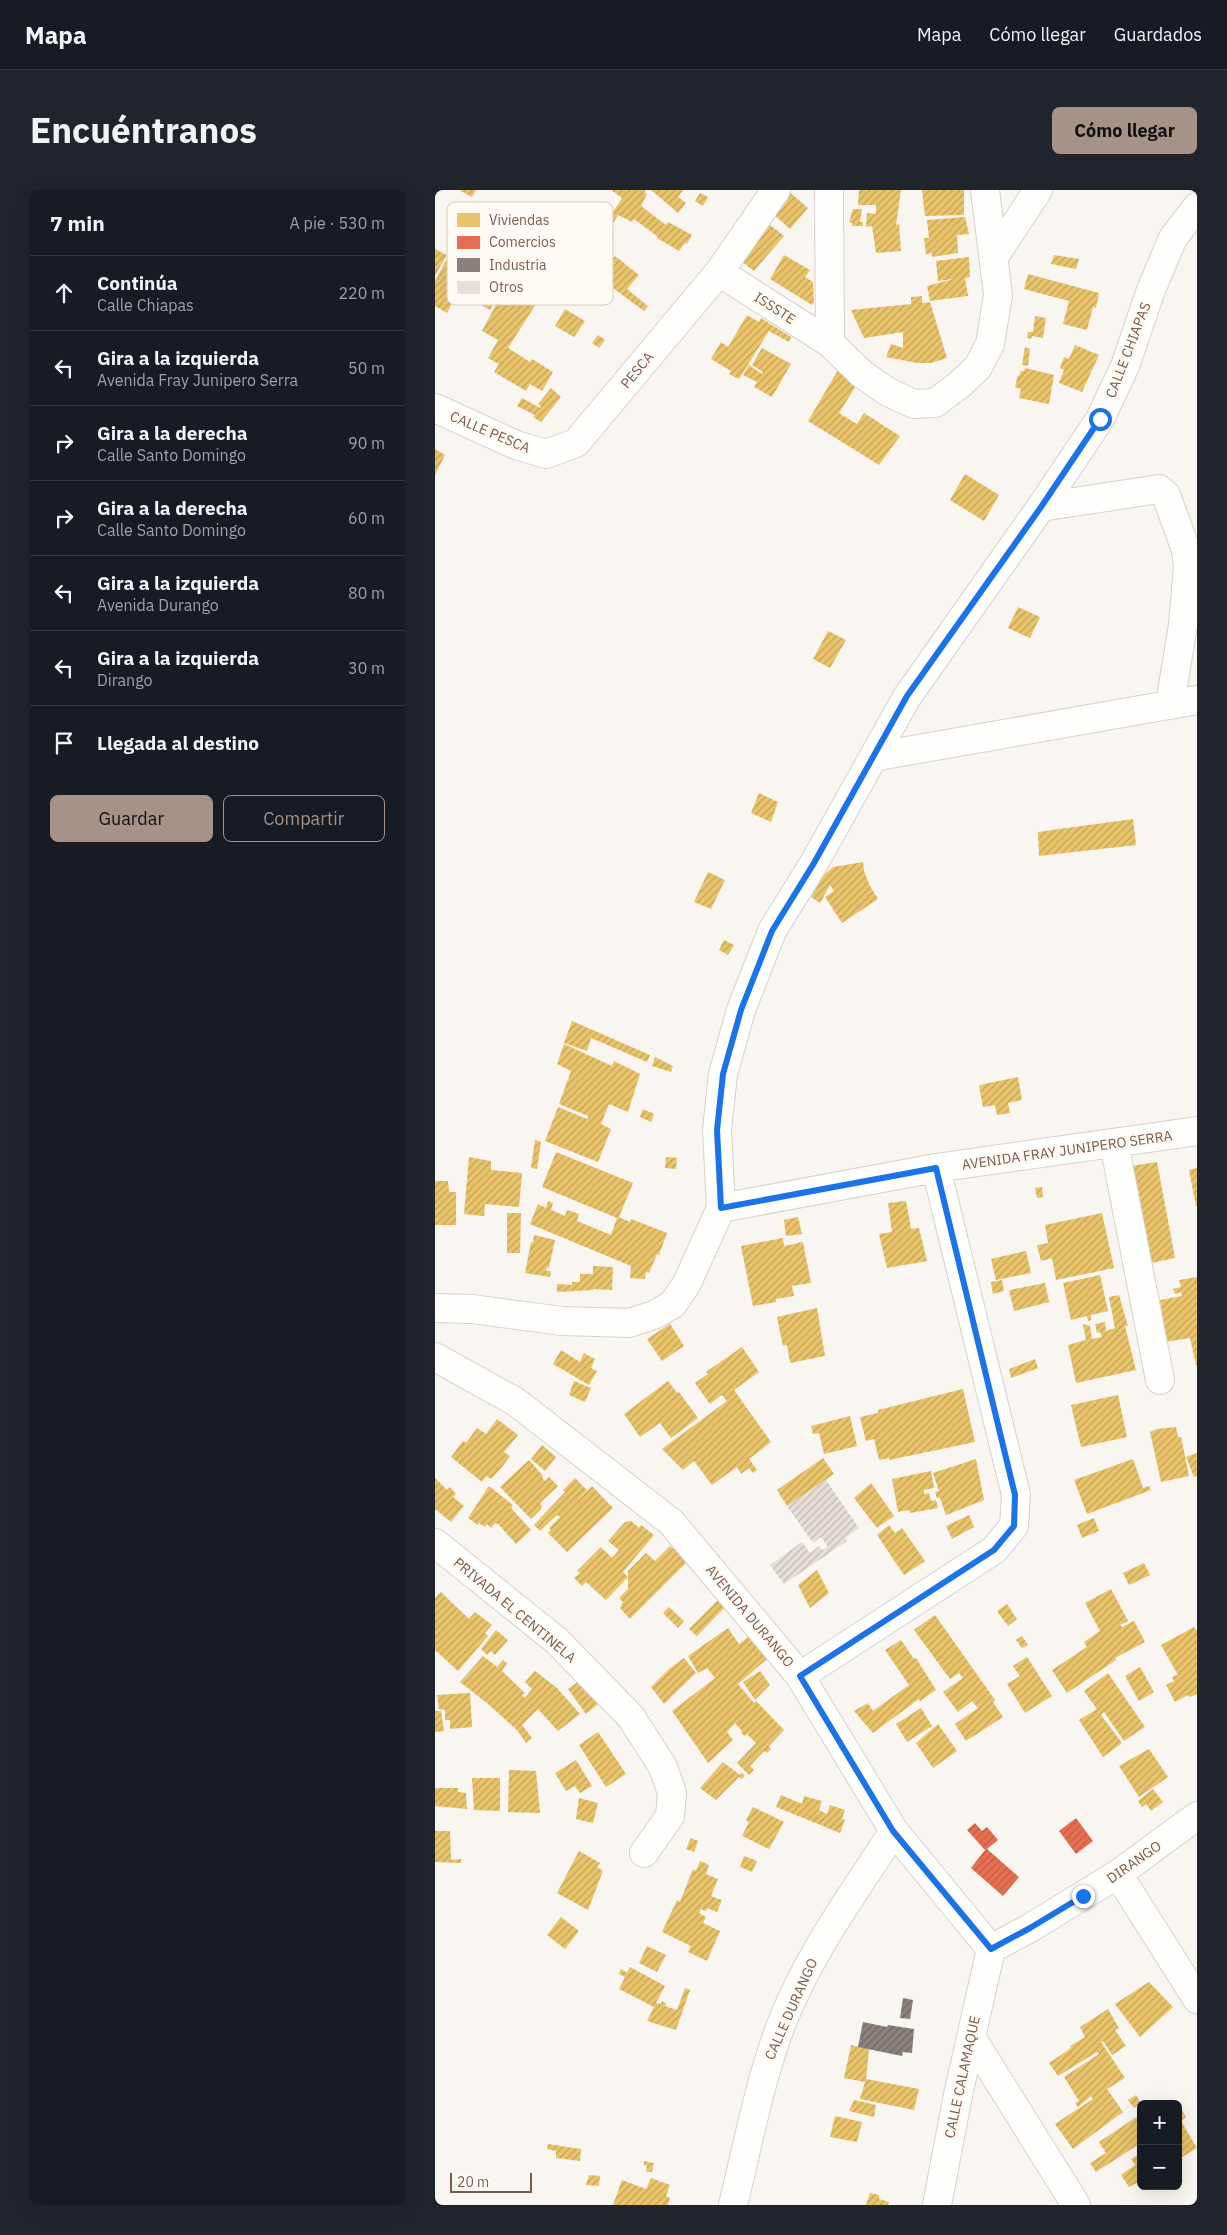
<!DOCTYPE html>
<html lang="es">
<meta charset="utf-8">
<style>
body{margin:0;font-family:"IBM Plex Sans",sans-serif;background:#20242c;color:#f1f3f6}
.controls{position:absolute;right:15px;bottom:15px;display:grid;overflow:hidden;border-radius:8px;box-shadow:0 5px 20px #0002}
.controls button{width:45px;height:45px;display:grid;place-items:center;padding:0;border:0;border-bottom:1px solid #363941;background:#171b24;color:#f1f3f6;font:25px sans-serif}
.scale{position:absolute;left:15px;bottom:12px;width:82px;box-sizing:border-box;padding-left:5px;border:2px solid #7a5c4d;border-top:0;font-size:14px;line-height:18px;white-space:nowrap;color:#7a5c4d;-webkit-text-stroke:4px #fffaf3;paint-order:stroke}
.stop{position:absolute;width:15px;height:15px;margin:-11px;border:4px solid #1a73e8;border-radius:50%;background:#fff}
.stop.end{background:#1a73e8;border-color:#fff;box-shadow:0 1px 5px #0008}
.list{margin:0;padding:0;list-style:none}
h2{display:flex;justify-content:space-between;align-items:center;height:65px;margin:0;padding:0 20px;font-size:21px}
h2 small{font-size:16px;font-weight:400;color:#9ea1a6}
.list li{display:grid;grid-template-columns:32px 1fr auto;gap:15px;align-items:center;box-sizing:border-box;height:75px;padding:0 20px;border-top:1px solid #363941}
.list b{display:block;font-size:19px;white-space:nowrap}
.list p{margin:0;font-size:16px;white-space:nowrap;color:#9ea1a6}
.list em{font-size:16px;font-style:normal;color:#9ea1a6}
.actions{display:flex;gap:10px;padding:15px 20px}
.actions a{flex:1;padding:11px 0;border:1px solid #a69286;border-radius:8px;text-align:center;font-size:18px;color:#a69286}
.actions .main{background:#a69286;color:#111}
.icon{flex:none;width:28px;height:28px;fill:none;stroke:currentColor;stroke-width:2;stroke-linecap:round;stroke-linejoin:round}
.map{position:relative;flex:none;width:762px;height:2015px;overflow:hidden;border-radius:8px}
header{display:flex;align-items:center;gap:30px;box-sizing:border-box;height:70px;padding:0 25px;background:#171b24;border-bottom:1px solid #363941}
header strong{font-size:24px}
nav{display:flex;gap:28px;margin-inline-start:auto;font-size:18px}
.intro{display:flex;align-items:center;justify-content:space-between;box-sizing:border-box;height:120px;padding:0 30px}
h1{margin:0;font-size:35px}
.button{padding:12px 22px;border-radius:8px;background:#a69286;color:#111;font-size:18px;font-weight:700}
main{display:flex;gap:30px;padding:0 30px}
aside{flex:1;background:#171b24;border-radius:8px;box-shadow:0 5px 20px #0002}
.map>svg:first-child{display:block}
</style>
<header>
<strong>Mapa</strong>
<nav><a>Mapa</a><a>Cómo llegar</a><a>Guardados</a></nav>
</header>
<div class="intro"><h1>Encuéntranos</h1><a class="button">Cómo llegar</a></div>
<main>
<aside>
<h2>7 min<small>A pie · 530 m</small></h2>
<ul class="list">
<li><svg class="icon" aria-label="ahead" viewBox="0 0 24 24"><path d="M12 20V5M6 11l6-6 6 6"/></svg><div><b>Continúa</b><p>Calle Chiapas</p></div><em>220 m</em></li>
<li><svg class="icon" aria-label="left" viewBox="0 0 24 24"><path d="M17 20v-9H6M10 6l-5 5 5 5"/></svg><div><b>Gira a la izquierda</b><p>Avenida Fray Junipero Serra</p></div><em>50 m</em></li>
<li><svg class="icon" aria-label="right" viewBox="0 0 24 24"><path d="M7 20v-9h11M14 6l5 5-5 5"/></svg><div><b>Gira a la derecha</b><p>Calle Santo Domingo</p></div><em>90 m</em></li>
<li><svg class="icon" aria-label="right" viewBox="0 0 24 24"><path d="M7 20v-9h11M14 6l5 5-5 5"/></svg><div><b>Gira a la derecha</b><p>Calle Santo Domingo</p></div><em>60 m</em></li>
<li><svg class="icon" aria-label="left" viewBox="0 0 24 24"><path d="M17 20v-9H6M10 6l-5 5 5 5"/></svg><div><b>Gira a la izquierda</b><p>Avenida Durango</p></div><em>80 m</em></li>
<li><svg class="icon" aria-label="left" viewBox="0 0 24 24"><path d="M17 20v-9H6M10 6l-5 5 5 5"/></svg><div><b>Gira a la izquierda</b><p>Dirango</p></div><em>30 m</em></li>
<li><svg class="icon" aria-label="arrive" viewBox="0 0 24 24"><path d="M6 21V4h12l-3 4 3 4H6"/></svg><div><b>Llegada al destino</b></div></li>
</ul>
<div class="actions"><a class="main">Guardar</a><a>Compartir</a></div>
</aside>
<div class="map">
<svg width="762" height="2015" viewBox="0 0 762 2015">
<defs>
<pattern id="homes-hatch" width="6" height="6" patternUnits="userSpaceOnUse" patternTransform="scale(1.25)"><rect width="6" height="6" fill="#e9c46a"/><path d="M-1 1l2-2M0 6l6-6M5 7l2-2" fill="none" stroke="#c2a259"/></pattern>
<pattern id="shops-hatch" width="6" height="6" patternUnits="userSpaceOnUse" patternTransform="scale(1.25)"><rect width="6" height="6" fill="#e76f51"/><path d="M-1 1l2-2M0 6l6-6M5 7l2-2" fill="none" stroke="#c05e45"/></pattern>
<pattern id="industry-hatch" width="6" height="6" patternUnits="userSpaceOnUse" patternTransform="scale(1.25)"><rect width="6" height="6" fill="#8a817c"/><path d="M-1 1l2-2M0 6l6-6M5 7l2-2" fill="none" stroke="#716863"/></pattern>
<pattern id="building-hatch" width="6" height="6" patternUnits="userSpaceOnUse" patternTransform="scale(1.25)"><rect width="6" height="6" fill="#e6ded7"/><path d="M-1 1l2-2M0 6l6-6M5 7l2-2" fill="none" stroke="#bfb7b1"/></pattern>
</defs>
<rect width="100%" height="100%" fill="#f9f5f0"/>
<path fill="url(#homes-hatch)" d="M24 0H41L37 7Z
M176 0H211L209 2 212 4 206 16 231 35 233 32 257 45 252 54 250 53 244 61 222 48 223 47 199 29 197 32 183 25 175 39 179 42 173 52 168 50 167 52 173 55 160 73 133 57 161 12 178 22 187 8Z
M216 0H248L243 7 251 13 243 23Z
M352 0 373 18 355 39 329 16Z
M424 0H466L461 35 464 34 466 61 441 63 437 36 431 37 432 23 441 24V15H423Z
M487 0H529V25L490 26Z
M265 3 273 7 268 16 260 11Z
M418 19H427L425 32H428V36H417V33L414 32Z
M325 27 349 46 319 81 294 62Z
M530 27 534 44 522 45 523 63 497 67V63L491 64 489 48H494L492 30Z
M0 59 12 65 0 86Z
M14 65 36 77 12 123 0 116V91Z
M171 65 177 70 180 66 204 85 192 99 213 116 209 121 163 87 165 84 159 80Z
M349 65 375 80 370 87 378 92 379 113 377 115 335 89Z
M619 65 644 69 641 79 616 74Z
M534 67 535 87 530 88 533 106 495 111 492 96 519 89 503 91 501 71Z
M40 82 68 96 55 120 27 104Z
M593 84 664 103 661 118 658 117 652 140 628 134 634 111 589 99Z
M85 105 101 114 73 158 95 172 97 169 118 182 107 201 95 194 91 201 59 182 64 174 53 168 63 150 47 141 65 107 79 115Z
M487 106V113L495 112 512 168 496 173H482L451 167 456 154 468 158V142L429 148 416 120 476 114V107Z
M130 119 150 131 139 147 120 136Z
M312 125 324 132 326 128 356 147 354 152 334 141 304 189 294 184 296 181 276 169 286 152 293 157Z
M600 126 611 128 608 148 597 146 596 149 592 148 593 142H598Z
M163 145 170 150 164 158 157 153Z
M640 155 664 165 647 202 624 193 629 180 625 178 629 167 634 169Z
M590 157 595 159 593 176 587 175Z
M327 158 356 174 337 207 319 197 322 192 308 185 314 175 327 184 328 182 317 175Z
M406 175 426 188 404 223 422 234 429 223 465 246 444 275 373 231Z
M590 178 619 185 614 214 584 208 586 199 580 197 583 185 584 186 586 181H589Z
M116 198 126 207 106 232 98 227 100 225 82 216 87 208 105 218 106 216 103 214Z
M0 259 10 265 0 285Z
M530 284 564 305 549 331 515 310Z
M583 417 605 427 595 448 573 438Z
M393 441 411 450 395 478 378 469Z
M324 603 343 612 336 632 316 623Z
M698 629 701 655 604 666 603 642Z
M428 672 429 681 435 696 443 709 407 733 390 707 399 701 395 695 385 713 376 707 389 685 398 677Z
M273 682 290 690 276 719 259 712Z
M289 750 299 755 293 765 284 760Z
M137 831 215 865 212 872 156 848 152 861 129 853Z
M129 854 177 876 179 871 205 884 193 922 174 914 166 934 176 939 163 972 110 951 123 917 152 929 153 926 124 914 136 881 122 874Z
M220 867 238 876 236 882 217 876Z
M583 887 587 910 573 913 575 923 562 925 560 915 548 917 544 896 549 894Z
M208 919 219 924 216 932 205 927Z
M100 950 106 952 102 979 96 978Z
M121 962 198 993 184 1027 195 1032 196 1029 232 1043 224 1065 222 1064 214 1083 211 1082 210 1089 195 1088 196 1076 95 1034 103 1014 111 1018 113 1011 118 1013 116 1020 130 1026 132 1020 144 1024 142 1031 176 1045 182 1028 107 997Z
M34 967 56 971V980L87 983 84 1017 50 1014 49 1026 29 1024Z
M231 967 242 968 241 979 230 978Z
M722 972 740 1068 702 1076 684 978Z
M762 978V1016H761L754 980Z
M0 991H13L14 1002H21V1035H0Z
M607 997 608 1007 602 1008 600 998Z
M471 1011 476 1039 484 1038 492 1071 452 1078 444 1044 457 1042 453 1013Z
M72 1023H86L85 1063H72Z
M667 1023 679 1078 621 1090 617 1068 606 1071 602 1055 613 1053 610 1035Z
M363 1027 367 1044 351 1046 349 1030Z
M99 1045 120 1050 114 1078 112 1077 111 1081H116L115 1087 90 1083 96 1052 98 1053Z
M348 1048 349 1056 368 1052 376 1093 357 1096 359 1106 341 1109V1112L318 1116 306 1056Z
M591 1061 596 1083 561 1090 556 1069Z
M158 1076 178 1077 177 1100 158 1099V1100L122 1102V1094L137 1095V1092H145V1084H158Z
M665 1085 673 1121 656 1125V1130L653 1131 652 1126 636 1130 628 1093Z
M762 1087V1175H761L755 1148 718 1154 711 1124 727 1122 725 1110 747 1106 746 1102 740 1104 738 1099 746 1097 744 1090Z
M567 1090 569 1101 558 1104 556 1092Z
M610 1093 614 1112 579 1121 574 1100Z
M684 1105 693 1136H690L701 1180 641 1193 633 1155 651 1150 648 1134 655 1136 657 1149 667 1147 665 1142 662 1143 660 1134 670 1132 671 1141 680 1138 674 1107Z
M382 1118 390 1166 355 1173 352 1155 348 1156 342 1127Z
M235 1134 249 1156 227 1171 212 1149Z
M307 1157 324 1182 299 1200 336 1252 314 1269 322 1280 318 1283 314 1278 306 1284 302 1277 277 1295 259 1271 248 1280 227 1259 292 1211 287 1205 275 1214 260 1193 273 1184 271 1182Z
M126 1160 145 1172 149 1163 160 1169 156 1178 162 1181 154 1195 118 1174Z
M600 1169 603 1178 576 1188 574 1179Z
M139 1191 156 1198 150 1212 134 1205Z
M233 1191 242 1203 244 1202 263 1228 236 1248 225 1233 205 1247 189 1224Z
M528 1199 540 1252 454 1270V1268L444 1270 439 1249 431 1251 425 1227 443 1223V1220Z
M683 1205 692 1247 646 1257 636 1215Z
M415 1226 422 1256 389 1264 384 1243 378 1244 376 1236Z
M62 1229 83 1245 69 1262 75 1266 67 1277 56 1289 51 1286 47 1292 16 1267 28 1251 31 1253 42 1238 51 1244Z
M741 1237 743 1247H746L754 1286 726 1292 715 1242 722 1239Z
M107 1255 121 1267 110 1281 96 1269Z
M762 1263V1286L759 1287 751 1267Z
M388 1268 399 1284 352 1316 342 1300Z
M541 1269 549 1310 511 1325 505 1308H502L500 1302 504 1301 498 1283Z
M698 1269 708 1298 714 1296 716 1300 652 1324 639 1290Z
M94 1270 108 1286 107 1288 110 1291 114 1287 123 1296 105 1313 107 1316 106 1319 96 1329 65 1297Z
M496 1281 499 1298 489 1300V1304L494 1303 496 1311 501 1310 503 1318 475 1323 474 1320 463 1322 457 1289Z
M0 1288 12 1300 15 1297 21 1304 18 1307 29 1316 16 1332 0 1319Z
M140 1288 152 1300 140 1313 157 1296 178 1318 132 1362 113 1343 116 1340 114 1338 125 1327 122 1325 105 1341 99 1335 130 1302 128 1300Z
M436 1293 459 1326 442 1338 419 1308Z
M54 1296 78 1315 76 1318 96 1340 81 1354 63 1334 60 1333 56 1338 52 1334 50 1337 44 1333 43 1335 33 1328Z
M534 1325 539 1337 517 1349 511 1336Z
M659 1328 664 1341 647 1348 642 1335Z
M196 1331 204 1338 206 1335 219 1345 188 1382 193 1387 171 1410 151 1392 147 1396 139 1388 145 1383 142 1381 166 1357 177 1368 184 1360 173 1351 190 1332Z
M454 1335 460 1343 467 1338 490 1371 469 1385 442 1345Z
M235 1356 253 1371 195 1429 185 1418 188 1412 184 1408 193 1399V1381L211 1363 220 1371Z
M709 1373 715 1385 694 1395 688 1383Z
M382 1380 394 1403 375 1418 363 1395Z
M676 1399 693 1431 685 1435 687 1437 699 1431 710 1452 680 1468 681 1470 632 1503 617 1480 652 1457 649 1452 665 1441 650 1413Z
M6 1402 34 1429 40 1422 57 1435 50 1443 53 1446 23 1481 0 1460V1408Z
M283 1410 290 1417 262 1446 254 1439Z
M572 1414 582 1429 573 1436 562 1421Z
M234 1417 249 1431 243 1438 228 1423Z
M500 1425 560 1510 558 1512 568 1527 531 1551 520 1534 543 1518 537 1511 523 1522 508 1502 528 1488 524 1483 515 1489 479 1440Z
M759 1437 762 1441V1504L755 1507 753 1505 740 1512 731 1495 739 1491 737 1487 742 1485 744 1487 726 1455Z
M293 1438 304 1454 317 1444 332 1469 303 1494 319 1513 321 1511 349 1540 334 1556 336 1559 332 1563 329 1561 315 1576 319 1580 314 1585 302 1573 321 1553 312 1544 310 1546 306 1543 307 1541 300 1533 292 1542 298 1550 273 1573 237 1521 280 1488 272 1478 263 1483 253 1466Z
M61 1440 73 1450 60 1465 56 1461 52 1465 46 1459Z
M587 1446 593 1455 587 1458 581 1450Z
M466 1450 479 1469 481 1468 501 1500 485 1511 484 1509 438 1543 419 1521 433 1513 438 1521 474 1495 450 1460Z
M48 1466 62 1477 68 1470 72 1473 67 1481 90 1503 87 1505 90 1508 97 1499 90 1492 100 1481 122 1498 145 1524 123 1541 103 1519 87 1535 97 1548 91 1553 82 1540 53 1514 25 1492Z
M592 1467 617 1506 590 1523 572 1494 585 1486 578 1476Z
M249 1468 261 1483 229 1514 216 1497 234 1479Z
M705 1477 719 1502 704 1511 690 1486Z
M325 1481 335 1495 320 1510 308 1492Z
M673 1483 710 1537 689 1551 669 1522 666 1525 687 1553 668 1567 644 1530 662 1519 649 1501Z
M144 1491 163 1514 151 1524 133 1499Z
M35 1503 37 1537 15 1539V1530H10V1520L4 1519 2 1505Z
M486 1518 497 1536 472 1552 461 1534Z
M0 1521H6L9 1541 0 1542Z
M503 1534 522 1561 498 1578 481 1553Z
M163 1542 191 1584 171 1597 144 1555Z
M714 1559 733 1587 704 1607 684 1576Z
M141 1570 157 1596 145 1603 140 1596 131 1601 120 1583Z
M288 1572 305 1585 307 1583 310 1586 307 1589 304 1587 281 1610 265 1598Z
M74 1580 101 1581 105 1623 73 1622Z
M37 1588H65V1621L39 1620Z
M0 1598H23V1602L31 1603 32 1619 0 1616Z
M718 1599 728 1612 716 1621 711 1614 707 1617 703 1611Z
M346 1605 367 1614 369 1606 387 1611 384 1620 392 1624 395 1615 410 1620 407 1629 410 1630 405 1643 341 1617Z
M144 1608 163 1613 158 1633 141 1629Z
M318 1617 349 1632 334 1659 307 1646 314 1632 311 1630Z
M0 1641H15L16 1670 26 1669V1673L0 1672Z
M256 1648 263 1651 259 1662 251 1659Z
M144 1661 165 1673 162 1677 168 1681 153 1720 122 1703Z
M309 1666 322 1671 317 1682 305 1677Z
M265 1671 274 1675 271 1684 283 1689 276 1706 287 1710 282 1722 272 1718 271 1721 266 1719 264 1723 271 1727 268 1733 285 1741 272 1771 253 1762 256 1756 227 1742 242 1710 245 1712 258 1679 261 1681Z
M126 1727 144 1741 130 1759 112 1745Z
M212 1756 231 1765 222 1782 204 1773Z
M195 1777 230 1796 221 1813 226 1814 227 1811 231 1813 230 1816 242 1820 250 1798 255 1800 241 1840 212 1831 219 1817 184 1799 190 1787 184 1784 186 1779 192 1783Z
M714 1792 738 1817 705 1847 680 1814Z
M673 1819 684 1838 680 1840 691 1856 677 1865 668 1851 666 1852 690 1888 672 1899 688 1922 638 1959 620 1934 658 1909 656 1906 643 1917 640 1913 644 1911 629 1887 664 1864 662 1862 623 1886 614 1873 636 1858 635 1856 650 1847 645 1837Z
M416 1855 434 1859 431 1889 484 1899 479 1920 425 1909 430 1892 409 1888Z
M701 1905 706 1913 699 1918 693 1910Z
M419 1910 441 1915 439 1927 414 1921Z
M747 1920 751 1927 746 1931 762 1958 744 1969 743 1922Z
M706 1924V1953L661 1982 655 1973 671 1963 664 1952Z
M400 1926 427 1932 422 1952 395 1947Z
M113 1954 146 1959 145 1971 121 1968V1961L112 1959Z
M706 1963V1991L694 1997 686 1985 700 1975 696 1969Z
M209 1971 219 1973 217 1982H211L212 1976 209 1975Z
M154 1985 165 1986 164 1996 151 1995Z
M216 1988 235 1995 231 2006 235 2008 233 2015H178L187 1990 211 1999Z
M435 2003 444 2005V2009L454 2012 453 2015H431Z"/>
<path fill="url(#shops-hatch)" d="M641 1628 658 1651 641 1664 624 1641Z
M540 1633 547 1641 552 1637 563 1650 552 1659 584 1687 568 1706 536 1678 550 1660 532 1640Z"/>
<path fill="url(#industry-hatch)" d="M468 1808 478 1810 475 1829 465 1828Z
M428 1832 452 1837 453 1835 479 1839 477 1863 468 1862 467 1866 423 1857Z"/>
<path fill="url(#building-hatch)" d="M391 1290 424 1338 410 1348 412 1351 349 1394 335 1375 367 1352 375 1363 384 1356 387 1360 393 1357 386 1347 378 1353 352 1316Z"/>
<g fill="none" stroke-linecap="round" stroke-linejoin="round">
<defs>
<path id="street" d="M394 0 395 153
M559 67 603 0
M284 82 395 153 427 184 453 202 479 214 500 213 524 195 543 177 555 154 563 105 550 0
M0 218 81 255 111 264 141 253 284 82 341 0
M606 317 724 299 731 305 751 360 753 376 748 435 735 514
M438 567 762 510
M679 953 725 1190
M286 1018 282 940 288 884 306 820 337 741 379 673 472 507 606 317 665 229 690 176 716 100 738 48 762 17
M0 1118 37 1119 127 1131 194 1133 219 1125 238 1114 252 1093 286 1018 501 978 762 941
M0 1167 81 1212 236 1332 365 1486 459 1641 556 1759
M0 1353 122 1451 196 1527 228 1577 237 1603 235 1626 209 1663
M365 1486 559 1360 579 1336 581 1305 501 978
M683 1684 762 1809
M556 1759 595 1738 683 1684 762 1626
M536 1847 641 2015
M298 2015C313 1955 324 1893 346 1835 373 1765 418 1704 459 1641
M502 2015 523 1905 556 1759"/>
</defs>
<use href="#street" stroke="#d7d1cb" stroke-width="30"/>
<use href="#street" stroke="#fefefd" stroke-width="28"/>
</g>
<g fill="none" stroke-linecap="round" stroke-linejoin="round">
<path stroke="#1a73e8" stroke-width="6" d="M648 1706 595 1738 556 1759 458 1641 365 1486 559 1360 579 1336 580 1305 501 978 286 1018 282 940 288 884 306 820 337 741 379 673 472 506 606 317 665 229"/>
</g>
<g text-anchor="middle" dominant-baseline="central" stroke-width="5" stroke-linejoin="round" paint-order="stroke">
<g font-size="14" fill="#7a5c4d" stroke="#fffaf3">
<text transform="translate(340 118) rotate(33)">ISSSTE</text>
<text transform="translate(693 160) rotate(-69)">CALLE CHIAPAS</text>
<text transform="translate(202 180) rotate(-50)">PESCA</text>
<text transform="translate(55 242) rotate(23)">CALLE PESCA</text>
<text transform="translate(632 960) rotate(-8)">AVENIDA FRAY JUNIPERO SERRA</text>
<text transform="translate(80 1420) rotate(40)">PRIVADA EL CENTINELA</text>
<text transform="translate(315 1426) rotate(50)">AVENIDA DURANGO</text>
<text transform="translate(699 1672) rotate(-35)">DIRANGO</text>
<text transform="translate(356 1819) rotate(-66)">CALLE DURANGO</text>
<text transform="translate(527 1887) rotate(-78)">CALLE CALAMAQUE</text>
</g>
</g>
<rect x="12" y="12" width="166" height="103" rx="8" fill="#fffaf3" stroke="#d7cbc1" stroke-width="1"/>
<rect x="22" y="23" width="23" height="14" fill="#e9c46a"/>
<rect x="22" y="46" width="23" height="13" fill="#e76f51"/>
<rect x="22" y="68" width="23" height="14" fill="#8a817c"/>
<rect x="22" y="91" width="23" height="13" fill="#e6ded7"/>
<g font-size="14" fill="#7a5c4d">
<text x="54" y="35">Viviendas</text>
<text x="54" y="57">Comercios</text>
<text x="54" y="80">Industria</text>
<text x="54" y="102">Otros</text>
</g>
</svg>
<div class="controls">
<button>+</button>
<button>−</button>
</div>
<div class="scale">20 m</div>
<div class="stop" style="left:665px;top:229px"></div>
<div class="stop end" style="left:648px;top:1706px"></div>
</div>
</main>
